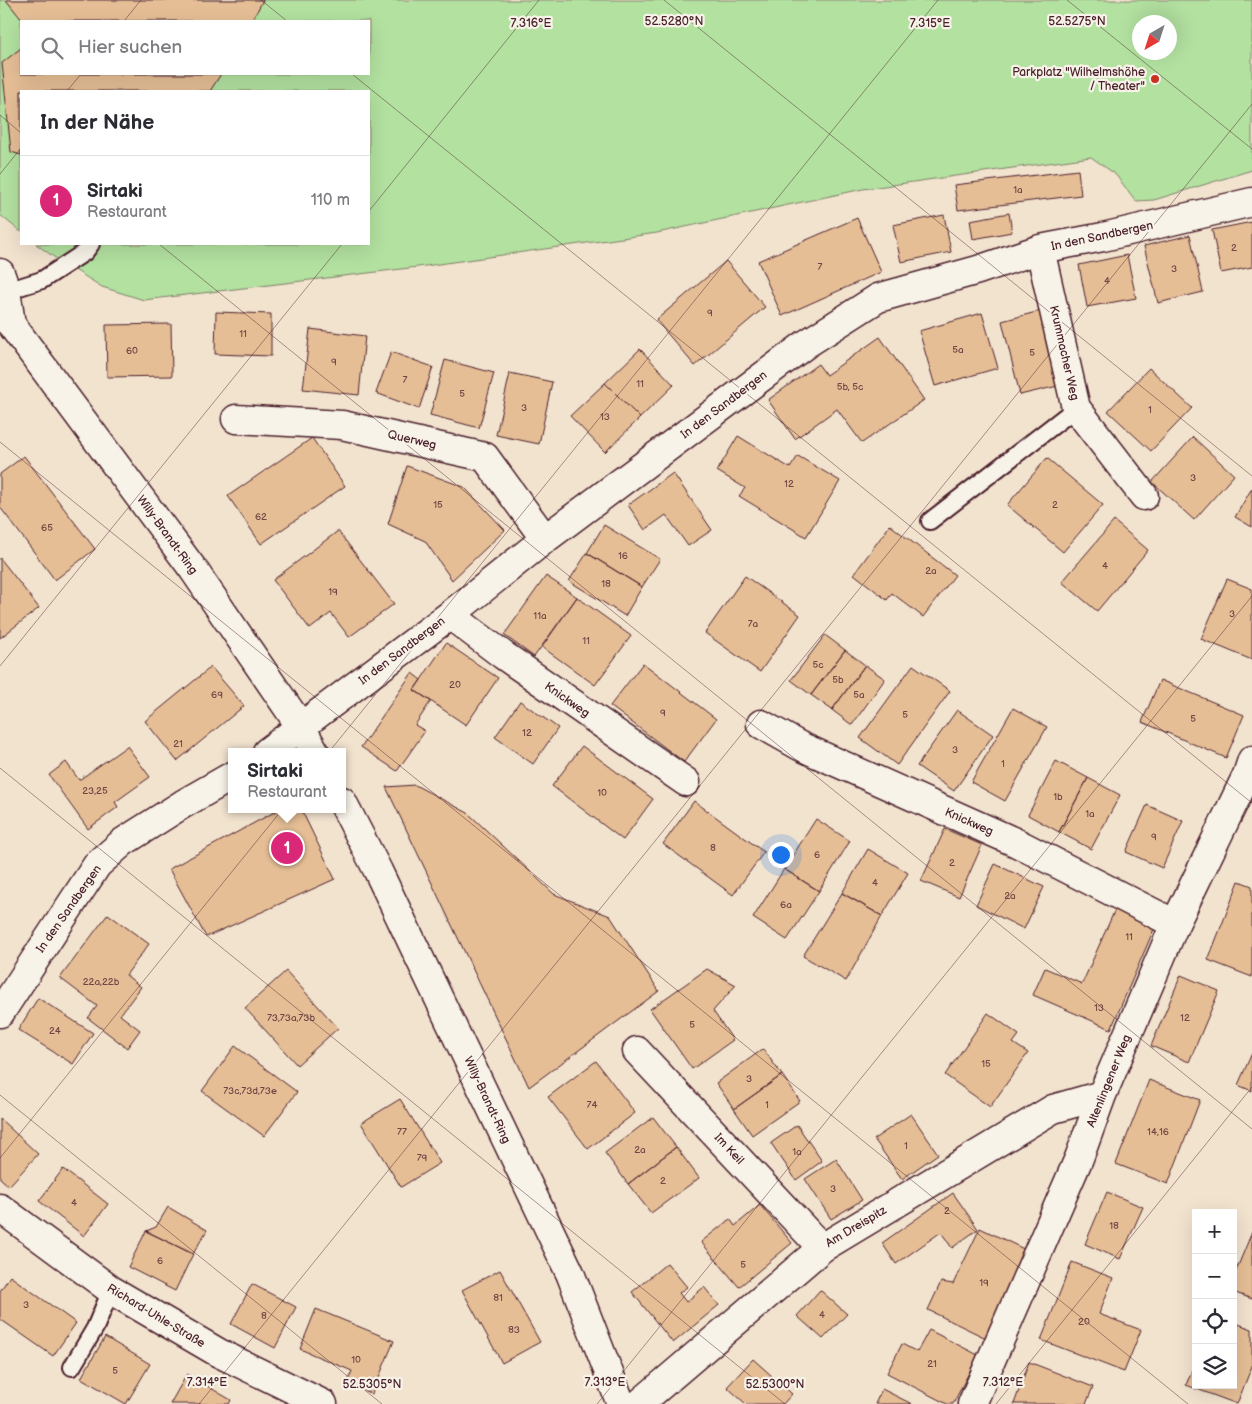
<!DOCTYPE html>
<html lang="de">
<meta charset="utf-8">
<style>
body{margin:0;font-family:"Balsamiq Sans",sans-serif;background:#f2f2f3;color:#2b2b33}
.controls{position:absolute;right:15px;bottom:15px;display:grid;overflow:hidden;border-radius:0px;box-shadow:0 5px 20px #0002}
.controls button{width:45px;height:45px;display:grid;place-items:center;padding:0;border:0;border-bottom:1px solid #e1e1e2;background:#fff;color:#2b2b33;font:25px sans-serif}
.compass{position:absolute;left:1132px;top:15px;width:45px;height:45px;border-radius:50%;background:#fff;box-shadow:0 5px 20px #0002;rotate:219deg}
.you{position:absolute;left:780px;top:854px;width:18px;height:18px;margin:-12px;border:4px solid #fff;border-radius:50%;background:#1a73e8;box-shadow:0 0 0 8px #1a73e833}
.badge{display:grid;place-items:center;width:32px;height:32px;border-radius:50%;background:#db2777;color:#fff;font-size:16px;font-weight:700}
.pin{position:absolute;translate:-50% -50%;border:2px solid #fff;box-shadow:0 1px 5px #0006}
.popup{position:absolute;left:228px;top:748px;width:118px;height:65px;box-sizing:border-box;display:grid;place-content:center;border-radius:0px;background:#fff;filter:drop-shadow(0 1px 4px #0005);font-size:16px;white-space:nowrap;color:#7c7c81}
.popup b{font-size:19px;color:#2b2b33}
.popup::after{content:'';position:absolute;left:50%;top:100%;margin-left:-10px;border:10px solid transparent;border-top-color:#fff}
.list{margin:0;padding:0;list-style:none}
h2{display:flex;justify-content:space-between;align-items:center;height:65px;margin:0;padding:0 20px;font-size:21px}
h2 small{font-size:16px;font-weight:400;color:#7c7c81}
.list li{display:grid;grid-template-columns:32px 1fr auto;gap:15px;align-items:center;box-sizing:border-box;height:90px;padding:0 20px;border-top:1px solid #e1e1e2}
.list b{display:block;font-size:19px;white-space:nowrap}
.list p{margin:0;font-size:16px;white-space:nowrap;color:#7c7c81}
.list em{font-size:16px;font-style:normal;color:#7c7c81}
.icon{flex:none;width:28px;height:28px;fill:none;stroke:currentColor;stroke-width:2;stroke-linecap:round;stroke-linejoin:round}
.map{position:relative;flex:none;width:1252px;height:1404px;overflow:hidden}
.search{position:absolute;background:#fff;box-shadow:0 5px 20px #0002;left:20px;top:20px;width:350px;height:55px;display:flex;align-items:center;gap:12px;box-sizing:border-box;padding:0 18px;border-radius:0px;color:#7c7c81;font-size:19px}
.panel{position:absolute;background:#fff;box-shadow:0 5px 20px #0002;left:20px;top:90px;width:350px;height:155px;border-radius:0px}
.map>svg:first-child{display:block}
</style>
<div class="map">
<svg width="1252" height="1404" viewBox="0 0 1252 1404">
<rect width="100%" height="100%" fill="#f2e3cf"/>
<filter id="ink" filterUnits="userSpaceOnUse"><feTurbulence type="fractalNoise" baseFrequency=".02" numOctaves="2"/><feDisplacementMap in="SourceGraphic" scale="10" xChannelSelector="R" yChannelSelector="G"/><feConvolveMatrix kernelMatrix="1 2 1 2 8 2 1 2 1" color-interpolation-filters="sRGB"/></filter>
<g filter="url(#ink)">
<path fill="#b2e1a0" stroke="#7e8066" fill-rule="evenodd" d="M0 0H1252V170L1154 200 1136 201 1115 174 1091 157 863 189 657 233 418 267 144 300 102 287 54 257 36 244H369V91H21V232L0 215ZM21 21H369V74H21ZM1140 22H1170V52H1140Z"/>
<path fill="#e5be96" stroke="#4a1f2b" d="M6 0H263L252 21H23Z
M21 48V74H221L210 91H21V155L11 152 2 63Z
M1078 170 1081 195 958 210 954 185Z
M1009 213 1012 232 973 239 970 220Z
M944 215 951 252 901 262 893 225Z
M857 218 881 272 782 316 758 261Z
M1252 222V267L1221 273 1212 230Z
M1190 235 1203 292 1158 303 1144 246Z
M1127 255 1136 298 1087 307 1079 265Z
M726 261 765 307 695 366 656 320Z
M1044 310 1062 385 1020 395 1002 321Z
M216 312 271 314V356L215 354Z
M982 313 998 368 935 386 919 331Z
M171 324 172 376 107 377 106 325Z
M310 329 365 336 359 395 303 389Z
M880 337 924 400 862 443 837 409 795 439 768 400 818 364 826 375Z
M640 349 674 385 640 418 605 383Z
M391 352 433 367 419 409 376 393Z
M445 360 494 373 479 428 430 415Z
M1149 368 1192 408 1151 451 1108 411Z
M510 373 552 382 539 444 496 435Z
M605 383 640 418 605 452 570 416Z
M738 436 790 468 798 456 840 481 806 537 739 496 745 488 717 471Z
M1193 437 1234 475 1194 520 1152 482Z
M312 438 345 486 261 544 228 496Z
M24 456 95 549 55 580 0 507V474Z
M1047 458 1103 505 1063 552 1007 505Z
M407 466 464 487 505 530 452 580 425 541 388 524Z
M673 473 712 530 688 546 666 515 645 530 628 505Z
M1252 488V527L1235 517Z
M1114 521 1148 550 1097 611 1062 582Z
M604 525 660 559 642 587 587 553Z
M890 525 955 575 923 617 892 593 887 600 854 574Z
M338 531 394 604 349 637 331 613 310 629 273 580Z
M587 553 642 587 625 616 569 581Z
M0 558 39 608 0 638Z
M546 576 577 597 534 657 504 635Z
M745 576 800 615 760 672 705 633Z
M1227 579 1252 589V660L1201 639Z
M577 597 631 636 595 685 542 647Z
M825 635 845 650 811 695 791 680Z
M446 643 498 678 466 725 414 690Z
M845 650 865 665 832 710 811 695Z
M643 663 716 719 684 762 610 706Z
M865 665 885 679 852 725 832 710Z
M913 665 950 691 897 765 860 738Z
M211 667 244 706 177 761 145 721Z
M412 673 421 680 414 690 431 701 415 725 425 731 397 771 361 747Z
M1160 680 1244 715 1226 758 1142 722Z
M520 701 558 728 533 764 495 737Z
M1013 708 1047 727 1005 801 971 782Z
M957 710 993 735 954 791 917 766Z
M127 746 150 777 115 802 118 807 88 829 49 775 66 762 79 780Z
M582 746 653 799 623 840 552 786Z
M1056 761 1088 778 1059 832 1028 815Z
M1088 778 1120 795 1091 849 1059 832Z
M415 785 468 813 554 894 610 916 659 991 529 1087 386 787Z
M694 801 764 852 733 895 663 844Z
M1147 805 1183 821 1162 868 1126 852Z
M280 809H301L335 879 206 937 169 869Z
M816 819 850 841 819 891 784 869Z
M945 829 982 845 959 897 921 881Z
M868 849 908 873 882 916 842 893Z
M995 864 1044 887 1024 929 976 905Z
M784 869 819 891 787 940 753 918Z
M1239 881 1252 886V977L1208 960Z
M842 893 882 916 846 981 803 956Z
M1117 905 1157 922 1111 1029 1033 995 1045 968 1082 984Z
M108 914 149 944 126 975 141 987 120 1015 140 1030 127 1048 88 1018 97 1006 60 978Z
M707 969 736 985 713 1011 733 1040 692 1069 650 1009Z
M286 971 338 1028 297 1065 245 1008Z
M1181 975 1219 991 1189 1062 1151 1046Z
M38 998 93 1033 73 1064 18 1030Z
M988 1013 1019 1035 1013 1043 1028 1053 990 1107 945 1075Z
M235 1046 297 1092 264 1136 202 1091Z
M763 1049 782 1075 734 1109 716 1083Z
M1252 1053V1091L1238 1085Z
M596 1061 635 1113 588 1149 548 1097Z
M782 1075 800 1101 752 1135 734 1109Z
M1149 1080 1200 1100 1168 1184 1116 1164Z
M400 1099 440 1163 401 1187 361 1123Z
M911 1114 938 1154 902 1179 874 1139Z
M653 1117 676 1147 628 1184 605 1153Z
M0 1119 38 1154 9 1186 0 1178Z
M797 1125 822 1161 796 1180 771 1143Z
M676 1147 699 1178 651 1213 628 1184Z
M836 1159 862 1200 831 1219 805 1179Z
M63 1169 108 1204 84 1236 39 1201Z
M1107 1192 1143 1207 1120 1259 1085 1244Z
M953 1193 978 1229 952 1248 941 1232 896 1264 882 1243Z
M760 1205 792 1243 739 1287 701 1242 730 1219 735 1226Z
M168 1207 207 1230 193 1254 146 1231 156 1227Z
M980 1228 1030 1252 988 1339 928 1310 941 1282 953 1284Z
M146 1231 193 1254 175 1291 128 1267Z
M1252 1232V1299L1233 1292V1278Z
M1072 1262 1113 1278 1099 1314 1141 1330 1124 1372 1041 1340Z
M667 1263 687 1287 679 1293 686 1302 704 1287 719 1305 673 1343 632 1292Z
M500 1270 540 1342 502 1363 462 1290Z
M10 1276 76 1323 53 1356 0 1319V1291Z
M252 1284 296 1307 275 1348 231 1324Z
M820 1290 847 1314 823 1339 797 1316Z
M316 1309 394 1341 372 1394 347 1383 352 1371 300 1349Z
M1233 1322 1252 1329V1366L1237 1404 1186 1385 1196 1360V1385H1233Z
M929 1330 978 1355 953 1404H947L887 1373 902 1344 917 1352Z
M105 1337 150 1364 126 1404 81 1378Z
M753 1359 792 1394 783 1404H746L727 1387Z
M1029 1362 1093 1387 1086 1404H1014Z
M187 1374 231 1400 229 1404H170Z
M882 1389 912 1404H875Z"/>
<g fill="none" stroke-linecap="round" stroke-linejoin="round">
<defs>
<path id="service" d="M0 293 42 280 85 252 91 244
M930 521 1076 408
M72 1367 95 1328 111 1290"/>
<path id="minor" d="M1040 249 1076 408 1144 496
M236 419 342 425 485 457 545 539
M450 615 503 655 686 782
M761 724 800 746 1017 843 1175 924
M267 752 450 615 545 539 806 344 878 298 978 270 1040 249 1103 237 1252 202
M0 1013 97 865 123 842 183 804 232 776
M637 1051 822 1248
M0 1208 111 1290 219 1353 323 1404
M639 1404 822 1248 1053 1109 1102 1095
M972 1404 1079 1158 1102 1095 1175 924 1247 775 1252 760"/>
<path id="secondary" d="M0 273 6 290 11 324
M0 314 11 324 193 569 301 727 315 752
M342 801 378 871 570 1273 621 1404"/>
</defs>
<use href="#service" stroke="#4a1f2b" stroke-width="20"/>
<use href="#minor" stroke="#4a1f2b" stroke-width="31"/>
<use href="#secondary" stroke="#4a1f2b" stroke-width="31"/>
<use href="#service" stroke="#f7f3e8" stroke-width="16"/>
<use href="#minor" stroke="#f7f3e8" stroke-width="28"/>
<use href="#secondary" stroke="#f7f3e8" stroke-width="28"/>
</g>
</g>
<path fill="none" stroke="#4a1f2b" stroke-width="1" stroke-opacity="0.45" d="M261 0 287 21M664 0 1252 476M1067 0 1252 149M124 21 141 0M352 74 1252 803M67 91 81 74M0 115 21 133M0 174 21 148M369 211 539 0M159 244 1252 1129M0 442 1188 1404M0 666 342 244M0 768 785 1404M0 1095 382 1404M0 1158 938 0M199 1404 1252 104M597 1404 1252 596M996 1404 1252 1087"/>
<circle fill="#c8321e" stroke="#f7f3e8" stroke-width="2" cx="1155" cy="79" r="5"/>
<g text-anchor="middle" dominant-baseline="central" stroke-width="4.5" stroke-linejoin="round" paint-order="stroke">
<g font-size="10" fill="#714746">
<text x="1018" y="190">1a</text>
<text x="1234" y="248">2</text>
<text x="820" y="267">7</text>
<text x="1174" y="269">3</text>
<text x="1107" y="281">4</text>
<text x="710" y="313">9</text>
<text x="243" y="334">11</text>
<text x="958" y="350">5a</text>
<text x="132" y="351">60</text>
<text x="1032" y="353">5</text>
<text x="334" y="362">9</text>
<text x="405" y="380">7</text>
<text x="640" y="384">11</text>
<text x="850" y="387">5b, 5c</text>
<text x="462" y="394">5</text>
<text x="524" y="408">3</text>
<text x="1150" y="410">1</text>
<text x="605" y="417">13</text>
<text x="1193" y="478">3</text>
<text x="789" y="484">12</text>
<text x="438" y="505">15</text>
<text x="1055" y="505">2</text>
<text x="261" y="517">62</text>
<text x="47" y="528">65</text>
<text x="623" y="556">16</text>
<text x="1105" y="566">4</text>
<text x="931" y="571">2a</text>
<text x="606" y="584">18</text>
<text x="333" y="592">19</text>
<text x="1232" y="614">3</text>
<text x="540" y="616">11a</text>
<text x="753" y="624">7a</text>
<text x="586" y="641">11</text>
<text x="818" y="665">5c</text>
<text x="838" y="680">5b</text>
<text x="455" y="685">20</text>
<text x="217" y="695">69</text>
<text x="859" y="695">5a</text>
<text x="663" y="713">9</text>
<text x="905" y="715">5</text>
<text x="1193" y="719">5</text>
<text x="527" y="733">12</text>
<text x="178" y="744">21</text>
<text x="955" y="750">3</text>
<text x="1003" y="764">1</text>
<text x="95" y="791">23,25</text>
<text x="602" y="793">10</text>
<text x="1058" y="797">1b</text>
<text x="1090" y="814">1a</text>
<text x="1154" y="837">9</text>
<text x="713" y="848">8</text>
<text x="817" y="855">6</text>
<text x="952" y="863">2</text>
<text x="875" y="883">4</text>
<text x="1010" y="896">2a</text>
<text x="786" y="905">6a</text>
<text x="1129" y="937">11</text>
<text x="101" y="982">22a,22b</text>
<text x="1099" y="1008">13</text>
<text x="291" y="1018">73,73a,73b</text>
<text x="1185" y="1018">12</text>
<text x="692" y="1025">5</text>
<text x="55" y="1031">24</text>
<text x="986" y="1064">15</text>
<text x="749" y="1079">3</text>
<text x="250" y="1091">73c,73d,73e</text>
<text x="592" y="1105">74</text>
<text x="767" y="1105">1</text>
<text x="402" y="1132">77</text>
<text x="1158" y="1132">14,16</text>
<text x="906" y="1146">1</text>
<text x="640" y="1150">2a</text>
<text x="797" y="1152">1a</text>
<text x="422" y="1158">79</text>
<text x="663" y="1181">2</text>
<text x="833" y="1189">3</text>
<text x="74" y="1203">4</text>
<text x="947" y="1211">2</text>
<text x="1114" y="1226">18</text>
<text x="160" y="1261">6</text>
<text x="743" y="1265">5</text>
<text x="984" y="1283">19</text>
<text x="498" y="1298">81</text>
<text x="26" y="1305">3</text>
<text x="822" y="1315">4</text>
<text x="264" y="1316">8</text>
<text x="1084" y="1322">20</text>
<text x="514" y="1330">83</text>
<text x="356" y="1360">10</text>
<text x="932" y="1364">21</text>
<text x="115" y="1371">5</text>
</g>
<g font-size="12" fill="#4a1f2b" stroke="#f7f3e8" text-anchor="end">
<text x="1145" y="72">Parkplatz "Wilhelmshöhe<tspan x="1145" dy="14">/ Theater"</tspan></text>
</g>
<g font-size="12" fill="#4a1f2b" stroke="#f7f3e8">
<text transform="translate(1102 236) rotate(-12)">In den Sandbergen</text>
<text transform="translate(1064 353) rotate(77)">Krummacher Weg</text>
<text transform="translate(724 405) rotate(-37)">In den Sandbergen</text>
<text transform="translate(412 440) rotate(13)">Querweg</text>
<text transform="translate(167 535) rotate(54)">Willy-Brandt-Ring</text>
<text transform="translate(402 651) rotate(-37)">In den Sandbergen</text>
<text transform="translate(567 700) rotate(35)">Knickweg</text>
<text transform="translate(969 822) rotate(24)">Knickweg</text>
<text transform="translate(69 909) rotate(-55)">In den Sandbergen</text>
<text transform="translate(1109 1081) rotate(-68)">Altenlingener Weg</text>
<text transform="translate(487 1100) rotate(65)">Willy-Brandt-Ring</text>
<text transform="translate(729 1149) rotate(47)">Im Keil</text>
<text transform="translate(856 1227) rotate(-31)">Am Dreispitz</text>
<text transform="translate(156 1316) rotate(31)">Richard-Uhle-Straße</text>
</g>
</g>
<g font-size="12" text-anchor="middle" fill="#4a1f2b" stroke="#f7f3e8" stroke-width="4.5" stroke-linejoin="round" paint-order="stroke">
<text x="674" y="25">52.5280°N</text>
<text x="1077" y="25">52.5275°N</text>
<text x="531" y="27">7.316°E</text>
<text x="930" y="27">7.315°E</text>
<text x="207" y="1386">7.314°E</text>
<text x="605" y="1386">7.313°E</text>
<text x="1003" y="1386">7.312°E</text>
<text x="372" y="1388">52.5305°N</text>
<text x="775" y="1388">52.5300°N</text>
</g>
</svg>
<div class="controls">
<button>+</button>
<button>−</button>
<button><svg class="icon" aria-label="locate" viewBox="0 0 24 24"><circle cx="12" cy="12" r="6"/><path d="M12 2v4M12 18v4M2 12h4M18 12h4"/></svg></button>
<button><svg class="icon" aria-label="layers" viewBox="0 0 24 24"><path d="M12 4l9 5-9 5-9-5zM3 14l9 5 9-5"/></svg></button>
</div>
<svg class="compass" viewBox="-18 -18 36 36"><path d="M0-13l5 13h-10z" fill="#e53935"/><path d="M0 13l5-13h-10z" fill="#7c7c81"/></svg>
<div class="you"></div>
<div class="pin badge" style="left:287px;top:848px">1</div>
<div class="popup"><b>Sirtaki</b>Restaurant</div>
<div class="search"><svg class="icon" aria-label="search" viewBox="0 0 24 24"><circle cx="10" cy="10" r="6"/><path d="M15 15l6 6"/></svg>Hier suchen</div>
<section class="panel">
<h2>In der Nähe<small></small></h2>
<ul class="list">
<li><span class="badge">1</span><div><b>Sirtaki</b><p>Restaurant</p></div><em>110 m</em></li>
</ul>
</section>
</div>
